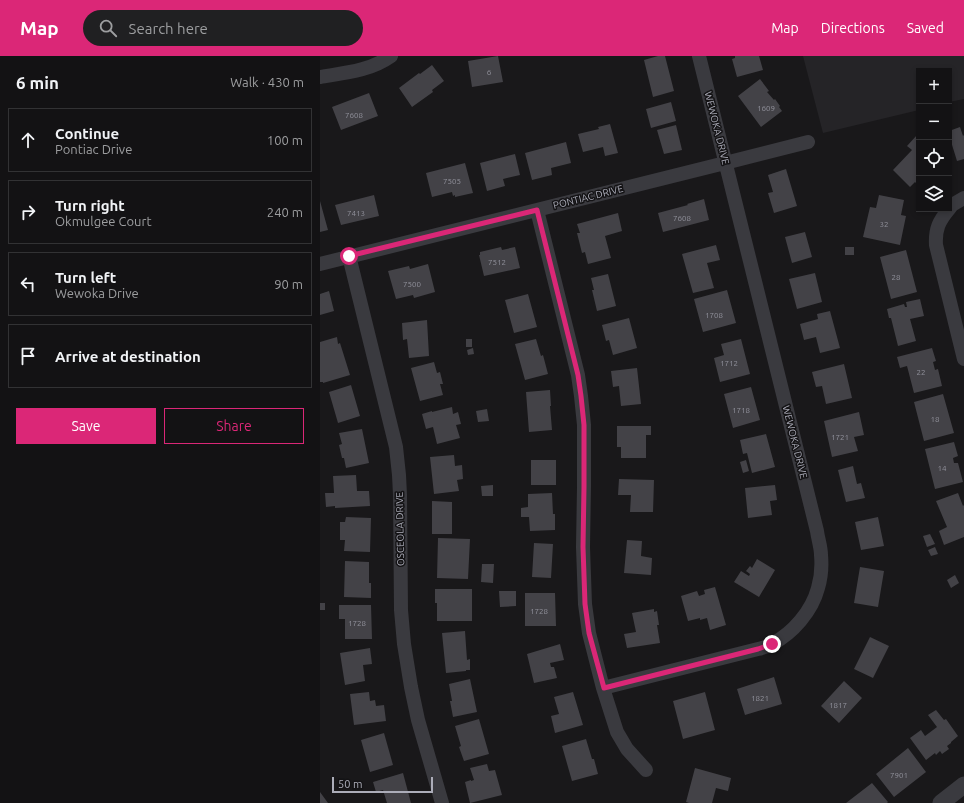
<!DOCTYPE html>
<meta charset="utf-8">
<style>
body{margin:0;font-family:Ubuntu,sans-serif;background:#202022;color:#f1f3f6}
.controls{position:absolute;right:12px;top:12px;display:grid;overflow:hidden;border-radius:0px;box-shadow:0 2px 6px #0003}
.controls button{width:36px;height:36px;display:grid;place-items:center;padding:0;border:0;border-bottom:1px solid #323234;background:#131214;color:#f1f3f6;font:20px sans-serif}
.scale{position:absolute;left:12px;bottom:10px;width:101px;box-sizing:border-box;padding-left:4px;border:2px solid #acadb9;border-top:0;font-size:11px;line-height:14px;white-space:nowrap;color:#acadb9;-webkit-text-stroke:3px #141315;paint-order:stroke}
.stop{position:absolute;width:12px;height:12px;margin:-9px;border:3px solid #db2777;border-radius:50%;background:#fff}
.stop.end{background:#db2777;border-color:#fff;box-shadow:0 1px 4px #0008}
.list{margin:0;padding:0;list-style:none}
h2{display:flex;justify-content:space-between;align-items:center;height:52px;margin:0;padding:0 16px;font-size:17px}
h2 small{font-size:13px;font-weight:400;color:#9d9ea0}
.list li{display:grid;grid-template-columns:26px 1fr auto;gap:12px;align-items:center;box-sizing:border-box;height:64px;margin:0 8px 8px;padding:0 8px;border:1px solid #323234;border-radius:0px}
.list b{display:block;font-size:15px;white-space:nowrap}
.list p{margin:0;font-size:13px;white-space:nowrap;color:#9d9ea0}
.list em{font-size:13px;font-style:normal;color:#9d9ea0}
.actions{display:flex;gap:8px;padding:12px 16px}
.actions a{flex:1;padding:9px 0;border:1px solid #db2777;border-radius:0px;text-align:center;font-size:14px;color:#db2777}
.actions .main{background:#db2777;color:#fff}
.icon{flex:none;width:22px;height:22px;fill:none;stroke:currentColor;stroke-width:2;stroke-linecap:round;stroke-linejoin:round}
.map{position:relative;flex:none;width:644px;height:747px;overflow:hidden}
header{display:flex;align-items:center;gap:24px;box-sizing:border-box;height:56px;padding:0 20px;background:#db2777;color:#fff}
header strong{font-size:19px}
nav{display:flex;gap:22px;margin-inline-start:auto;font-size:14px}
.search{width:280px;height:36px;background:#202022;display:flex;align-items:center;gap:10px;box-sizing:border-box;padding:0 14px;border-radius:22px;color:#9d9ea0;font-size:15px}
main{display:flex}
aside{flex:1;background:#131214}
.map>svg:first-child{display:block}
</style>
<header>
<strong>Map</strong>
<div class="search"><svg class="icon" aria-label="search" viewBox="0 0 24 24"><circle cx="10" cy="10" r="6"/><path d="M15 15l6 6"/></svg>Search here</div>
<nav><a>Map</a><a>Directions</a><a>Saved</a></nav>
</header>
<main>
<aside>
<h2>6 min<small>Walk · 430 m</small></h2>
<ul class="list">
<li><svg class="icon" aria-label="ahead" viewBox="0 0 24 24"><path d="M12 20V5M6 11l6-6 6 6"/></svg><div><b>Continue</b><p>Pontiac Drive</p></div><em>100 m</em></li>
<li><svg class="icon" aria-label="right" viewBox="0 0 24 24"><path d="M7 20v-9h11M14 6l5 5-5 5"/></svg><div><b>Turn right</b><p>Okmulgee Court</p></div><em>240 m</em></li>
<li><svg class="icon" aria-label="left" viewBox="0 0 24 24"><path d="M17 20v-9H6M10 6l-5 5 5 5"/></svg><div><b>Turn left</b><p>Wewoka Drive</p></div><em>90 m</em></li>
<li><svg class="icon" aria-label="arrive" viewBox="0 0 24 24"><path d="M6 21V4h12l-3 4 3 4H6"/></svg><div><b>Arrive at destination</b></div></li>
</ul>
<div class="actions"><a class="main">Save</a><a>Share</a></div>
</aside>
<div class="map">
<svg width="644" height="747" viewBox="0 0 644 747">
<rect width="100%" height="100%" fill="#19181a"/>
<path fill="#252427" d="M483 0H644V43L629 46V15H599V54L503 77Z"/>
<path fill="#434247" d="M178 0 183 26 152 31 148 5Z
M338 0H345L354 35 333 41 324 4Z
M415 0H439L443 14 417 21 412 3 415 2Z
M112 9 124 25 112 34 113 36 92 51 79 32 99 17 100 18Z
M440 23 449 35 447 36 454 44 455 43 460 50 459 51 462 55 441 71 418 40Z
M49 37 58 60 21 74 12 51Z
M351 46 356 65 331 72 326 53Z
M290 68 298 97 285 100 283 91 263 96 258 78 279 73 278 71Z
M356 69 362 94 344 98 337 74Z
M640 71 643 80 644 79V103L637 105 629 79V75Z
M597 79 599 81V126L597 128 595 126 590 131 573 114 592 94 587 90Z
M246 86 251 107 231 112 232 119 212 124 205 97Z
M195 98 200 119 183 123 185 130 167 135 160 107Z
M145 107 153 137 135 141V139L133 140 132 136 112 141 106 117Z
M466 113 477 150 454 157 448 137 453 136 448 119Z
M54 139 59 160 21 169 15 149Z
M559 139 584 144 581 159 586 160 580 189 543 181 550 151 556 152Z
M384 143 389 164 343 176 338 157 368 149 367 148Z
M0 145 8 174 0 176Z
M298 157 302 175 285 180 291 202 268 208 265 196 262 197 257 177H260L257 168Z
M485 176 492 201 472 207 465 181Z
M396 189 400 204 387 207 394 232 373 237 362 198Z
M181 191 182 194 195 191 200 212 164 220 159 199H160V196Z
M525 191H534V199H525Z
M586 194 597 236 571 243 560 201Z
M108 208 115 236 94 242 93 239 76 243 68 215 89 210 90 213Z
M495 217 502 246 477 253 469 223Z
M288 218 296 250 277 255 272 234H274L271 222Z
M407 234 416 267 383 276 374 243Z
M9 235 14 255 0 259V238Z
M208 238 217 271 194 277 185 244Z
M600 243 604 260 590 263 596 285 578 290 571 262H569L567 253 584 248 585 251H587L586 246Z
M510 255 520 292 500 297 496 281 484 284 480 268 498 263 497 258Z
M309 262 317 292 293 299 289 284 286 285 282 269Z
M107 264 109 300 89 302 87 283 83 284 82 267Z
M17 281 18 288 20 287 30 319 3 327V326H0V286Z
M146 283H152V291H146Z
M216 283 221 300 223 299 228 318 205 324 195 288Z
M421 283 430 318 400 326 394 302 404 299 401 288Z
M153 292 154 298 148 299 147 294Z
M612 292 616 305 613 306 615 314 618 313 622 330 594 337 587 310 580 312 577 301Z
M114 306 117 317 120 316 123 328H120L123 339 100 345 91 312Z
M524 308 532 342 506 348 502 330 496 331 492 316Z
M317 312 321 348 301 350 299 330 293 331 291 315Z
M31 329 40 360 18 367 9 336Z
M431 331 440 364 413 372 404 338Z
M230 334 231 350H230L232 374 209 376 206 336Z
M623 338 634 377 604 385 594 346Z
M132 351 133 358 138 356 141 368 136 369 140 382 117 388 113 371 106 373 102 358 112 355V356Z
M167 353 169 365 158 366 156 355Z
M539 356 544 379 534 381 538 395 512 401 504 365Z
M297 370H331V379H326V402H301V391H297Z
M42 373 49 407 26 412 24 402H22L19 389 22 388 19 377Z
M446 378 455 411 432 417 427 397 423 398 420 384Z
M634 386 638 400 633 402 634 407H638L643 426 615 433 605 393Z
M134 399 135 410 142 409 143 423 137 424 139 435 114 438 110 401Z
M211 404H236V429H211Z
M426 404 429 415 423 417 420 406Z
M533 410 537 428 541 427 545 442 526 446 518 414Z
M36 419 37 435H49L50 450 15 452V450L6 451 5 437H14L13 420Z
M299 423 334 424 333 456H310L311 439H298Z
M173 429V440H162L161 430Z
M455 429 457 444 450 445 452 459 428 462 425 432Z
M232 437 233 458H235V474L210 475 209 461H201V452L208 451V438Z
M638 437 643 450 644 449V481L624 489 619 475 627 471 616 445Z
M112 445 132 446V478H112Z
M26 461 51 462 50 496 24 495 25 484H20V466H25Z
M558 461 564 490 541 494 535 466Z
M610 478 615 488 607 491 603 480Z
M118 482 150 483 148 523 117 522Z
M307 484 322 485 321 500 332 502 331 519 304 517Z
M214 487 233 488 231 522 212 521Z
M615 491 618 498 611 500 608 494Z
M437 503 455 514 439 541 414 526 421 515 429 520 430 518 426 515 430 510 432 512Z
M25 505 49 506V527H51V542L24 541Z
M162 508H174L173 527 161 526Z
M540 511 564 515 558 551 534 547Z
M635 519 639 527 631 532 627 524Z
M395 531 406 569 390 574 387 562 380 564V562L368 565 361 540 377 535 379 540 385 538 384 534Z
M115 533H152V565H117V547H115Z
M179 535H196V550L180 551Z
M205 537H235L236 570H205Z
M0 547H5V554H0Z
M19 549H51L52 583H25V563H19Z
M334 553V556L337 555 339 569H337L340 587 307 592 304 578 316 576 312 557Z
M145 575 147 604 150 603V614H146V615L126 617 122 577Z
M550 581 569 590 553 622 534 613Z
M240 588 244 604 230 607 231 611H234L237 622 214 627 207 598Z
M50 592 52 608 43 609 45 625 25 629 20 597Z
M454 621 462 648 425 659 417 633Z
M150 623 157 656 133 661 130 645H132L129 628Z
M524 625 542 642 519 667 501 650Z
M49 636 50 645 55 644 56 650 64 649 66 665 34 669 30 638Z
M253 636 263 669 235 677 231 660 239 658 234 641Z
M385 636 395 674 363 683 353 645Z
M616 654 624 664 626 663 638 680 631 686V687L627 690 629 693 622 698 620 695 616 699 615 697 606 704 590 682 601 674 605 680 617 671 608 659Z
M159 663 169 698 144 705 139 691 141 690 135 670Z
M64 677 73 709 50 716 41 684Z
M266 683 272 703H274L278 718 252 725 242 690Z
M588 692 606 716 574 741 556 718Z
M167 708 169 715 175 714 182 739 150 747 145 726 151 724V725L154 724 150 712Z
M375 712 411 722 408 735 396 732 392 747H369L366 746Z
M83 717 91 747H67L63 734 56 736 53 726Z
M552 727 568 746 567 747H526Z
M0 736 8 747H0Z"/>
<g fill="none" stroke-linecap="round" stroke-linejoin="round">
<path stroke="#3a3a3f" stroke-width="14" d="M0 21C24 17 50 15 71 0
M629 153C619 165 615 173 616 189L644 303
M629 153 632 149 644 142
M217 154 258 319 261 340 264 369V431L263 491 265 548 269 577 283 632 297 676 307 693 326 714
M29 200 76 391 79 419 80 439 81 554 84 588 91 631 98 664 122 747
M0 208 405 107 488 86
M283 632 438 593C443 592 448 590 452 588 473 577 492 555 498 532 501 522 502 510 501 499 501 491 498 483 497 475L379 0"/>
<path stroke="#3a3a3f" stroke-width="17" d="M621 747 644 729"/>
</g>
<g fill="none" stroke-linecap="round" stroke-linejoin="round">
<path stroke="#db2777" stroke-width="5" d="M29 200 217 154 258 319 261 340 264 369V431L263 491 265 548 269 577 284 632 438 593 452 588"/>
</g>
<g text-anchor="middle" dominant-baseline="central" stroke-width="3" stroke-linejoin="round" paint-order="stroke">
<g font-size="8" fill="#92929c">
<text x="169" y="16">6</text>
<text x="446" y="52">1609</text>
<text x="34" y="59">7608</text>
<text x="132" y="125">7505</text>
<text x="36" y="157">7413</text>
<text x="362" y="162">7608</text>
<text x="564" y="168">32</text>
<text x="177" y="206">7512</text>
<text x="576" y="221">28</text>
<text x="92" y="228">7500</text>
<text x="394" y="259">1708</text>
<text x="409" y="307">1712</text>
<text x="601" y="316">22</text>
<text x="421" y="354">1718</text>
<text x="615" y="363">18</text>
<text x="520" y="381">1721</text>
<text x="622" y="412">14</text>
<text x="219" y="555">1728</text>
<text x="37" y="567">1728</text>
<text x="440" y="642">1821</text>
<text x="518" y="649">1817</text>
<text x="579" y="719">7901</text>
</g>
<g font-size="10" fill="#acadb9" stroke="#141315">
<text transform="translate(397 72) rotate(76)">WEWOKA DRIVE</text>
<text transform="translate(268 141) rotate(-14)">PONTIAC DRIVE</text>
<text transform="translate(475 386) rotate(76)">WEWOKA DRIVE</text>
<text transform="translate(80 473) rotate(-91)">OSCEOLA DRIVE</text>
</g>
</g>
</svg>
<div class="controls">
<button>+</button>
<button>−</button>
<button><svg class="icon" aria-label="locate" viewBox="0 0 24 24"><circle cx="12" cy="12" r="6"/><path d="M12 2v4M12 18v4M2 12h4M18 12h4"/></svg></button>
<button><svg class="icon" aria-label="layers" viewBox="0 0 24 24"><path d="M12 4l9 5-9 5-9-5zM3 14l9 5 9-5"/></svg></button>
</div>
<div class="scale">50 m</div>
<div class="stop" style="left:29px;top:200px"></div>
<div class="stop end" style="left:452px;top:588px"></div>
</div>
</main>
